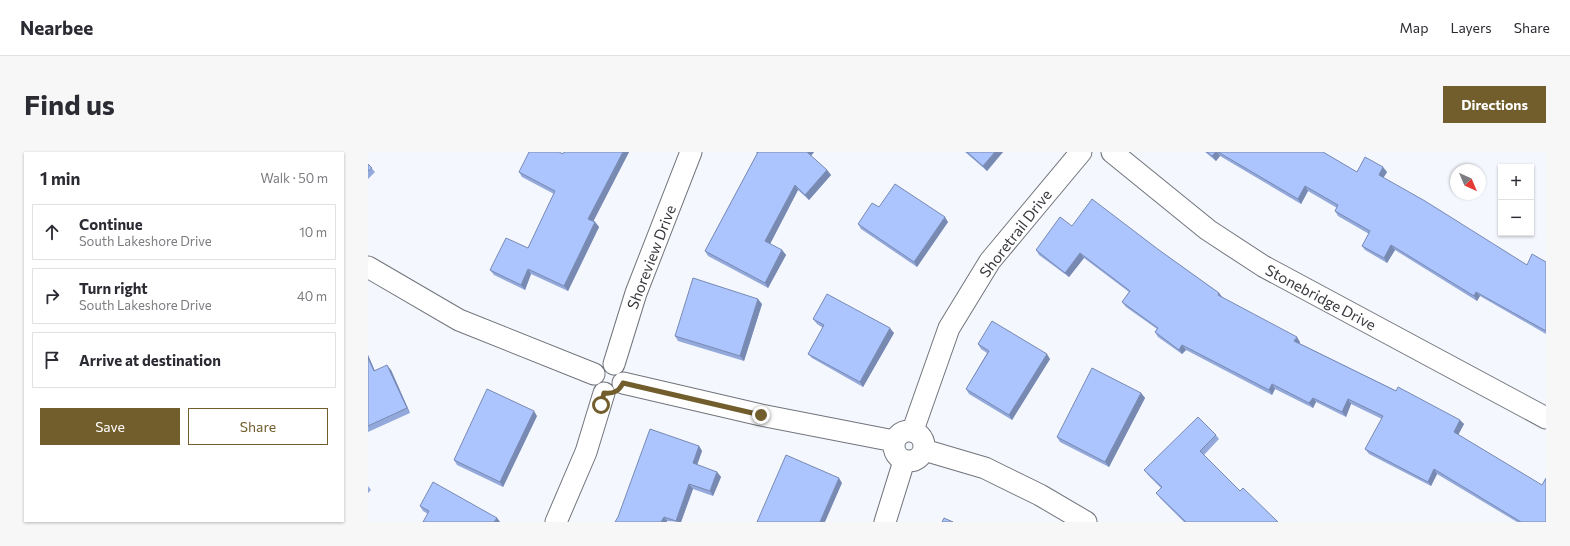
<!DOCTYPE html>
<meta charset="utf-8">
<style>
body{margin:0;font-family:Commissioner,sans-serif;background:#f7f7f7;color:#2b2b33}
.controls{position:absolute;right:12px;top:12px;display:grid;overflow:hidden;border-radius:0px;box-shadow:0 1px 3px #0004}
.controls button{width:36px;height:36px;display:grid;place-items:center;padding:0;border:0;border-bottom:1px solid #e1e1e2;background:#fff;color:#2b2b33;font:20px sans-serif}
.compass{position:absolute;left:1082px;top:12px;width:36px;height:36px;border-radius:50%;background:#fff;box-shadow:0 1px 3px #0004;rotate:136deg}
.stop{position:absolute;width:12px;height:12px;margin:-9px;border:3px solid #725d2c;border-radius:50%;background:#fff}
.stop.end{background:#725d2c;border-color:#fff;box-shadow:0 1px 4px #0008}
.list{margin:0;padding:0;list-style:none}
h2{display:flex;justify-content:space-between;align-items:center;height:52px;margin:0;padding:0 16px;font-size:17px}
h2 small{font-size:13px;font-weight:400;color:#7c7c81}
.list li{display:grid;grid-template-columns:26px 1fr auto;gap:12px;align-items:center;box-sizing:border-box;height:56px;margin:0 8px 8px;padding:0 8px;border:1px solid #e1e1e2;border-radius:0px}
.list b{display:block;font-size:15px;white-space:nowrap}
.list p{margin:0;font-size:13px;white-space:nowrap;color:#7c7c81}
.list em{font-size:13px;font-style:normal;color:#7c7c81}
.actions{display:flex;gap:8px;padding:12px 16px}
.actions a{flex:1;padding:9px 0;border:1px solid #725d2c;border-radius:0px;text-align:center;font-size:14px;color:#725d2c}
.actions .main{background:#725d2c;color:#fff}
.icon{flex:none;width:22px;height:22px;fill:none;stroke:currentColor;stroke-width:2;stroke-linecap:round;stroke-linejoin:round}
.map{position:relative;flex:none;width:1178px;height:370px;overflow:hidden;border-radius:0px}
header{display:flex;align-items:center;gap:24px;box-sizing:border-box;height:56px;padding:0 20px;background:#fff;border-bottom:1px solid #e1e1e2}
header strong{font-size:19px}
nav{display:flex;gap:22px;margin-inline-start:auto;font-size:14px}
.intro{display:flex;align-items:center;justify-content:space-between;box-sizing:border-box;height:96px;padding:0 24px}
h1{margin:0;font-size:28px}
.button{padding:10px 18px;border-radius:0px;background:#725d2c;color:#fff;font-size:14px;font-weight:700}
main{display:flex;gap:24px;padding:0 24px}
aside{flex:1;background:#fff;border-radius:0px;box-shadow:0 1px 3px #0004}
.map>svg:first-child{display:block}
</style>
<header>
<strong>Nearbee</strong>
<nav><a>Map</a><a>Layers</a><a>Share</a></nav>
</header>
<div class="intro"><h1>Find us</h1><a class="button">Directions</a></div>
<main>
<aside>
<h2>1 min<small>Walk · 50 m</small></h2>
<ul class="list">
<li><svg class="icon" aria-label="ahead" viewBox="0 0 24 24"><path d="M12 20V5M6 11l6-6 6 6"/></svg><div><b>Continue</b><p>South Lakeshore Drive</p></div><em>10 m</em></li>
<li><svg class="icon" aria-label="right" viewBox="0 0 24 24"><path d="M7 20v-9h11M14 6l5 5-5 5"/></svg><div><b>Turn right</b><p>South Lakeshore Drive</p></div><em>40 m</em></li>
<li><svg class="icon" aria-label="arrive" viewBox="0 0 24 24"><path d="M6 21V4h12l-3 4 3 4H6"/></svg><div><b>Arrive at destination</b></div></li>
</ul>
<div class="actions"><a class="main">Save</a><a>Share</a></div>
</aside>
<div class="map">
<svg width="1178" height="370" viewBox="0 0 1178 370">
<rect width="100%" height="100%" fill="#f4f7fe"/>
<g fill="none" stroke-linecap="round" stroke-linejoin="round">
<defs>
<path id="minor" d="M744 0 840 78 895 114 1178 266
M0 115 91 168 226 222
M246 212 268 141 323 0
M255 231 393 263 526 289
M545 278 581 176 622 109 713 0
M526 294a15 15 0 1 1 30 0a15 15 0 1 1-30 0Z
M556 298 617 316 672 343 718 370
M188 370 218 300 236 241
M517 370 536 309"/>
</defs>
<use href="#minor" stroke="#71747b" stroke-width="23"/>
<use href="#minor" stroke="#fff" stroke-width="21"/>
</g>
<path fill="#94a9db" d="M261 0 225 69 227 70 231 75 200 139 163 122 157 138 126 123 122 118 160 96 186 42 154 25 151 20 195 2Z
M388 0H446L443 4 459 18 463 23 441 48 430 38 402 92 414 98 418 103 400 136 340 104 337 99 389 2Z
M597 0H635L619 19Z
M837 0H955L989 20H1019L1015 26 1159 113 1178 110V182L1112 144 1109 149 1027 98 1019 111 997 98 994 94 1001 82 970 64 967 59 969 56 940 39 933 52 852 4 848 9Z
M0 12 7 20 0 27Z
M511 55 580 70 549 115 493 77 490 72Z
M704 74 791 98 851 141 855 146 932 190 931 191 1096 272 1090 283 1178 370H1149L1069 322 1063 334 1001 302 997 297 1014 267 983 252 978 265 948 250 945 256 907 237 904 243 818 198 814 202 790 185 787 180 789 177 758 155 754 150 761 140 716 106 701 125 671 103 668 98Z
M394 152 376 209 310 189 307 184Z
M445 167 526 181 495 235 444 206 440 202 455 176 449 172Z
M610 192 682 207 644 268 601 242 598 237 619 201 613 197Z
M0 203 7 219 23 218 42 261 0 280Z
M773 241 777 246 741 315 692 290 689 285Z
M169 264 135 335 89 313 86 308Z
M848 283 851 287 836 303 872 339 910 370H816L792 346 788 341 793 336 780 323 776 318Z
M331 294 334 299 329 313 349 320 353 325 345 344 325 337 313 370 299 369 247 370Z
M0 334 3 338 0 341Z
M52 354 129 366 132 370H55L60 362 55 359Z"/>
<path fill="#788ab2" d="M255 0H261L224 72 220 67Z
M439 0H446L442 5Z
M627 0H635L619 19 615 14Z
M848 0H849L852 4 848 9 844 4Z
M1015 15 1019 20 1014 28 1011 23Z
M459 18 463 23 441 48 437 43Z
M427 33 430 38 401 94 397 89Z
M937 34 940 39 933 52 930 47Z
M577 65 580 70 549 115 546 110Z
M227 70 231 75 200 139 196 134Z
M1023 93 1027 98 1019 111 1016 106Z
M414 98 418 103 400 136 397 131Z
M712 101 716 106 701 125 697 121Z
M160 117 163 122 157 138 153 133Z
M1108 140 1112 144 1109 149 1106 144Z
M851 141 855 146 850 143Z
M390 147 394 152 376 209 372 204Z
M522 176 526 181 495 235 492 230Z
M929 185 932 190 930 194 926 189Z
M814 193 818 198 814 202 811 198Z
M679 202 682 207 644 268 641 263Z
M0 203 9 224 6 219 0 206Z
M19 213 23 218 42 261 39 256Z
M904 232 907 237 904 243 901 238Z
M773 241 777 246 741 315 737 310Z
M945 246 948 250 945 256 941 251Z
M980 247 983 252 978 265 974 260Z
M166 259 169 264 135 335 132 330Z
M1092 268 1096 272 1089 285 1086 280Z
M331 294 334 299 328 316 325 311Z
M1066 317 1069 322 1063 334 1060 330Z
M349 320 353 325 345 344 342 339Z
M471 326 474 331 457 370H452Z
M321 332 325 337 313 370H309L308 369Z
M296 365 299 369V370H293Z
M129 366 132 370H126Z"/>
<path fill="#acc5ff" stroke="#788ab2" d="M161 0H191L195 2 196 0H255L220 67 227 70 196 134 160 117 153 133 122 118 138 86 160 96 187 39 151 20Z
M390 0H439L459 18 437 43 427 33 397 89 414 98 397 131 337 99Z
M599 0H627L615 14Z
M839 0H848L844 4Z
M850 0H955L989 20 997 5 1015 15 1011 23 1057 49 1159 113 1164 102 1178 110V179L1108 140 1106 144 1023 93 1016 106 994 94 1002 79 967 59 970 53 937 34 930 47Z
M0 12 4 16 0 19Z
M527 32 577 65 546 110 490 72 504 51 511 55Z
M724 47 791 98 851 141 850 143 929 185 926 189 1028 239 1030 235 1092 268 1086 280 1174 333 1178 326V370H1153L1066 317 1060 330 997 297 1015 264 980 247 974 260 945 246 941 251 904 232 901 238 814 193 811 198 787 180 790 176 754 150 762 139 712 101 697 121 668 98 692 65 704 74Z
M325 126 390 147 372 204 307 184Z
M459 142 522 176 492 230 440 202 456 173 445 167Z
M624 169 679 202 641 263 598 237 621 199 610 192Z
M0 206 6 219 19 213 39 256 0 274Z
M724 216 773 241 737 310 689 285Z
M119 237 166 259 132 330 86 308Z
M830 265 848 283 832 299 872 339 875 336 910 370H818L788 341 794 335 776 318Z
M282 277 331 294 325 311 349 320 342 339 321 332 308 369 296 365 293 370H247L250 365Z
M418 303 471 326 452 370H389Z
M65 330 129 366 126 370H55L61 359 52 354Z
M576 366 585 370H574Z"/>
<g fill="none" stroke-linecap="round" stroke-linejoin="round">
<path stroke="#725d2c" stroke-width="5" d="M233 253 236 241C246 242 251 239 255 231L393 263"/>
</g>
<g text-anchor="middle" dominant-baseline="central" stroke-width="3" stroke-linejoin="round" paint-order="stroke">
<g font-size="15" fill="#393a3e" stroke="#fff">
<text transform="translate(647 81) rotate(-52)">Shoretrail Drive</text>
<text transform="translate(283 105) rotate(-69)">Shoreview Drive</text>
<text transform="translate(953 145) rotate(28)">Stonebridge Drive</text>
</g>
</g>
</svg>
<div class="controls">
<button>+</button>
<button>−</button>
</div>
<svg class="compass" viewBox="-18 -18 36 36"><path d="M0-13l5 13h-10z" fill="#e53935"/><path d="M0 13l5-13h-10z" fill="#7c7c81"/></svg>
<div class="stop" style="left:233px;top:253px"></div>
<div class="stop end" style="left:393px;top:263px"></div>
</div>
</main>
